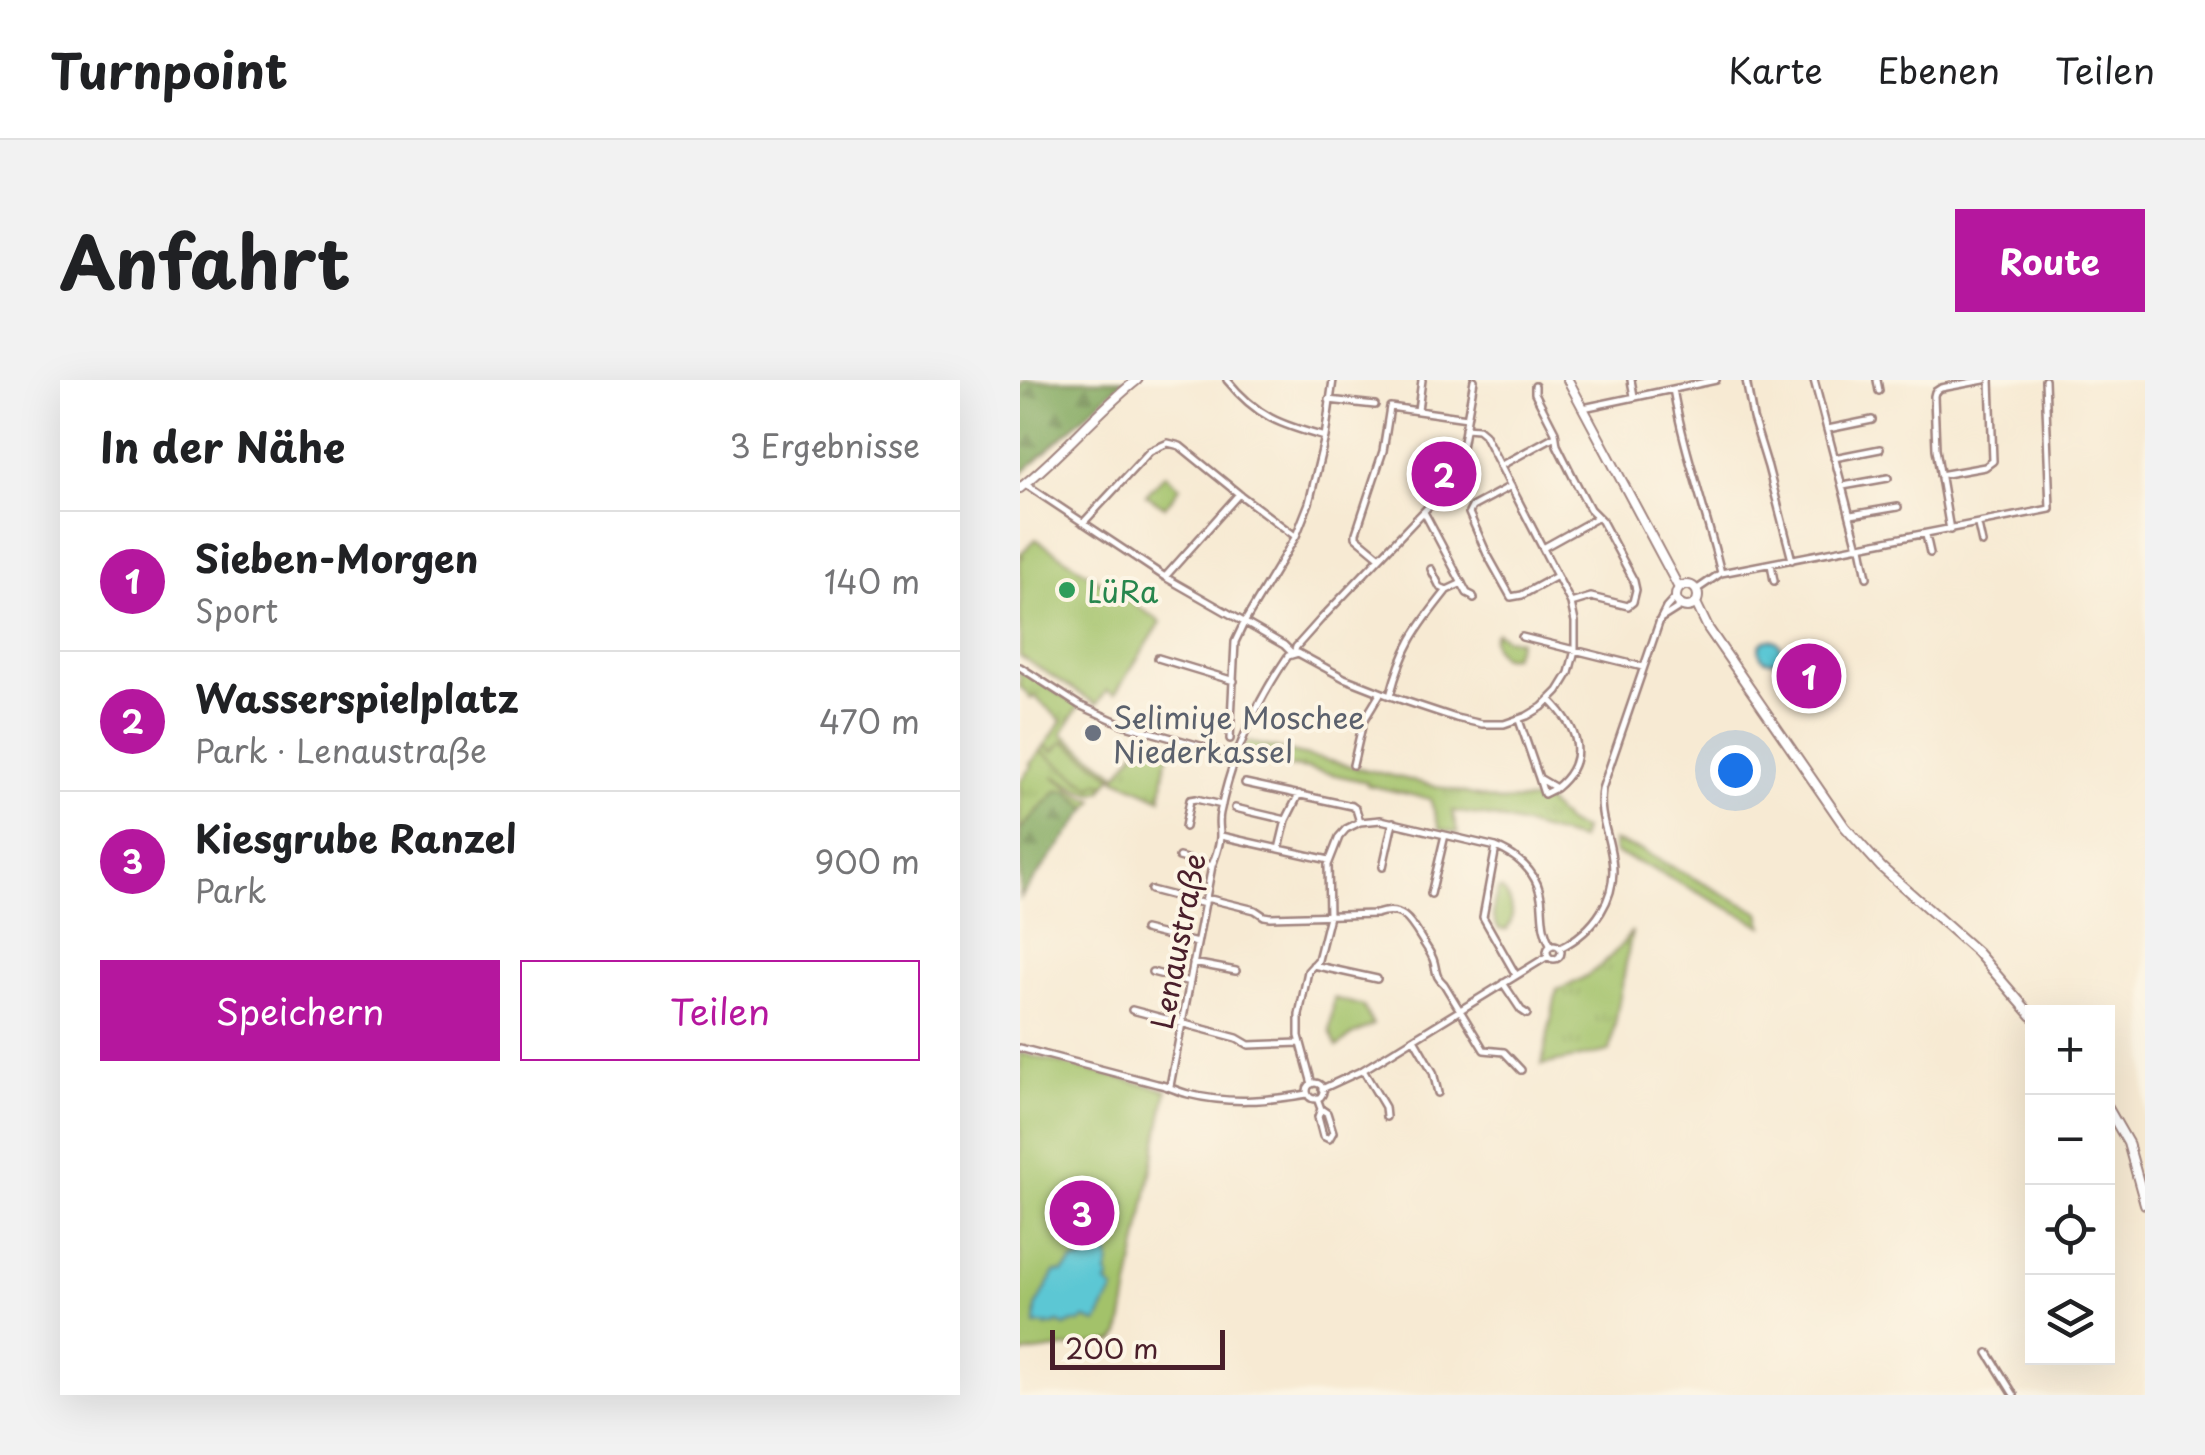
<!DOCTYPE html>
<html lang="de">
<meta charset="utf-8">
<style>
body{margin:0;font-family:"Playpen Sans",sans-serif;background:#f2f2f2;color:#202124}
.controls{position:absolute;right:30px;bottom:30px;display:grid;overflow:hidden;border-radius:0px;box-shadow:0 10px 40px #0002}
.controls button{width:90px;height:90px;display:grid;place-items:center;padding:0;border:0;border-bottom:2px solid #e0e0e0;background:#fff;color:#202124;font:50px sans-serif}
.scale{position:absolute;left:30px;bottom:25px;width:175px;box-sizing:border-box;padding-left:10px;border:5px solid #4a1f2b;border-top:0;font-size:28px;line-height:35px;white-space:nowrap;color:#4a1f2b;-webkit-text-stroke:8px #fcf5e5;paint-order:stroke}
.you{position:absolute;left:715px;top:390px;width:35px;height:35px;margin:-25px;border:8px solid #fff;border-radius:50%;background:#1a73e8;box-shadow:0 0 0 15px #1a73e833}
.badge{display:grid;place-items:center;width:65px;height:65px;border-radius:50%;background:#b5179e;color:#fff;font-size:32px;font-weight:700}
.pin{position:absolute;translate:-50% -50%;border:5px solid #fff;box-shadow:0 2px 10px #0006}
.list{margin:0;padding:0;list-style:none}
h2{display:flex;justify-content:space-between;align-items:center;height:130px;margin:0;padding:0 40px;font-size:42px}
h2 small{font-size:32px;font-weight:400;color:#757577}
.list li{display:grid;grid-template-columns:65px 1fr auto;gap:30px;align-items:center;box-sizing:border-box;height:140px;padding:0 40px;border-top:2px solid #e0e0e0}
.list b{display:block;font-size:38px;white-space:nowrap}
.list p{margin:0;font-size:32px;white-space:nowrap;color:#757577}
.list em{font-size:32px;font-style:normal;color:#757577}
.actions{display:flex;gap:20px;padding:30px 40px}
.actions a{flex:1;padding:22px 0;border:2px solid #b5179e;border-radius:0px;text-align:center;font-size:35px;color:#b5179e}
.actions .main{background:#b5179e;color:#fff}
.icon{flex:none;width:55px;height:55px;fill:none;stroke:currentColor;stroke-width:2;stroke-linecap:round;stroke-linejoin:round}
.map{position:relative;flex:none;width:1125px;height:1015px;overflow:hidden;border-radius:0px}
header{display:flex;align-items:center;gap:60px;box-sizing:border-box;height:140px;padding:0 50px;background:#fff;border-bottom:2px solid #e0e0e0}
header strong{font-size:48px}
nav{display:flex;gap:55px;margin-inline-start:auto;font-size:35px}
.intro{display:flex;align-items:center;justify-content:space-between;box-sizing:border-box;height:240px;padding:0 60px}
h1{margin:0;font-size:70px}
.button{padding:25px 45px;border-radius:0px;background:#b5179e;color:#fff;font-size:35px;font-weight:700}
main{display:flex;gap:60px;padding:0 60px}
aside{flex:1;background:#fff;border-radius:0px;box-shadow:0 10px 40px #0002}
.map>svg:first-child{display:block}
</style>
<header>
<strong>Turnpoint</strong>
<nav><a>Karte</a><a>Ebenen</a><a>Teilen</a></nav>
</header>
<div class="intro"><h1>Anfahrt</h1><a class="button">Route</a></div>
<main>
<aside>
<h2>In der Nähe<small>3 Ergebnisse</small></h2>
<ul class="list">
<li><span class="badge">1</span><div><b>Sieben-Morgen</b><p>Sport</p></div><em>140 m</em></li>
<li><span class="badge">2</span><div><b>Wasserspielplatz</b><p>Park · Lenaustraße</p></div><em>470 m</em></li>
<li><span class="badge">3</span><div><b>Kiesgrube Ranzel</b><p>Park</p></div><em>900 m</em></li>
</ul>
<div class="actions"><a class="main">Speichern</a><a>Teilen</a></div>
</aside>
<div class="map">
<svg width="1125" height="1015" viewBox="0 0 1125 1015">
<defs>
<pattern id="grass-tufts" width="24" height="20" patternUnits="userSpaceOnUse" patternTransform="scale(2.5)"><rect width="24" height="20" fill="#a3c26a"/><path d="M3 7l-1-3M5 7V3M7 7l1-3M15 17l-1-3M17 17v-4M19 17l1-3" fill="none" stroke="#8ea65c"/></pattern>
<pattern id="forest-firs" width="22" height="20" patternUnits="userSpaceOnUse" patternTransform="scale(2.5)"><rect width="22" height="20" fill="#82a85e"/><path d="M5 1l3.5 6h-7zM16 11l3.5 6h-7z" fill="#6c884e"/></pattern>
</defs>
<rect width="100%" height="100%" fill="#fcf5e5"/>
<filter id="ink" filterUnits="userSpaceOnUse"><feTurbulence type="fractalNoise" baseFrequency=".01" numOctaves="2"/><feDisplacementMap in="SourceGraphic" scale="20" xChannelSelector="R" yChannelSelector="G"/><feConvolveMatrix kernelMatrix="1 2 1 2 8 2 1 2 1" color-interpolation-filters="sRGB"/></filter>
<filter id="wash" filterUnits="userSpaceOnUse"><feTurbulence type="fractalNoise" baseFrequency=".0048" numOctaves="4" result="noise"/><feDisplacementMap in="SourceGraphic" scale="40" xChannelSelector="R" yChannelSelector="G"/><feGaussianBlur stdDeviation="2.25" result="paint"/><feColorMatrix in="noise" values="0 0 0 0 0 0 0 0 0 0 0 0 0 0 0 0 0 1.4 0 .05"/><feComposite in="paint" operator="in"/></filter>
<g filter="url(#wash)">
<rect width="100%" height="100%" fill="#f7ead3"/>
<path fill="url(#grass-tufts)" stroke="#76704a" stroke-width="2.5" d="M0 290 59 326 42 354 95 393 93 396 45 361 33 373 25 365 42 341 14 316 11 319 0 306Z
M128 357 155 363 146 382 141 419 95 398 125 358Z
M229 362 479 421 513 420 521 417 549 445 563 450 560 460 477 438 432 431 438 453 420 449 410 419 347 405V402L288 389 246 384 221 376 225 365Z
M21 371 71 407 79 402 86 405 82 411 71 414 33 396 65 417 75 420 68 429 48 411H37L0 450V401L12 386 10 384Z
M593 461 622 471 740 533 743 546 626 486 595 473Z
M612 551 590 671 522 685 537 610C569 599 593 578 612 551Z"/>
<path fill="url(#forest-firs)" stroke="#666444" stroke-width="2.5" d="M5 0H104L0 95V5Z
M37 411H48L68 429 0 518V450Z"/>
<path fill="#a3c26a" stroke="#76704a" stroke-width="2.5" d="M145 94 160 107 145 127 126 115Z
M16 159 141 242 95 314 87 310 77 324 0 276V178L3 177 0 174Z
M477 252 485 258 499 260 493 276 482 277C475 270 468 261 477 252Z
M44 361 93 396 86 405 79 402 71 407 21 371 25 365 33 372Z
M481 509C493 519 496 539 486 550L479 549C470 536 473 525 478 510Z
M314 618 343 626 353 645 332 655 317 667 310 651Z
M0 673 147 710 100 955 95 961 0 974Z"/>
<path fill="#5bc7d4" stroke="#527380" stroke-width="2.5" d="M739 270a11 11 0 1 1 22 0a11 11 0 1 1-22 0Z
M90 821H98L105 825 100 834C103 847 97 857 86 864L90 881 87 894 90 898 87 903 94 910 77 943 65 939 60 943 53 942 44 946 39 943 31 946 28 944 26 947 23 944 15 945 16 927 35 892H43L54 881 62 880 75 871C78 854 90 850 83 830L86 823Z"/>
</g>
<g filter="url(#ink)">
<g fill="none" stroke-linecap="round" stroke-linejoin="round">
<defs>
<path id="street" d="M207 0C237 37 261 45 305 57
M611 0 614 16
M726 0 733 38 748 87 772 180
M794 0 838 167
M857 0 859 11
M515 6V13L535 52 537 65 554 99 570 129 582 141 614 201 616 210 613 222 608 226 571 217 551 223
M653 9C664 72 686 131 701 193
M309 20 355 25
M563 28 696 0
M398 30 402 0
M808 49 852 40
M814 78 860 69
M480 86 535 56
M920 95 965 87 973 81 970 0
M5 104 145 197 264 265 272 273
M491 106 452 127 449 133 467 174 491 217 502 215 537 196
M823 106 868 98
M404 132 447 213 453 216 454 219
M831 135 878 127
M63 143 130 71 148 63 160 66 219 114 275 156
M958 145 962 163
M930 150 916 69 914 16 915 12 921 8 964 0
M906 155 910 173
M841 167 847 197
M523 168 577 138
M360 177 336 157V153L363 71 370 27 447 38
M751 184 754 201
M411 189 420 207 427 210 442 203
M145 197 219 114
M676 210 701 193 1030 129 1025 0
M642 238 661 226
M502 257 623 287
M274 273 276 267 301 239 409 126 430 102 439 84 454 0
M138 278 214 301
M0 287 59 325 102 344 216 376
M370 316C383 267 395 250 427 210
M530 320C557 347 571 379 536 408
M499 340 519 398
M210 359 215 262 224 243 276 156 289 123 305 57 313 0
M333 385 343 342 360 314
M519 398 536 408 524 414Z
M225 403 332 426 336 429 340 442
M215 428 266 440
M165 447 170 420 176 419 202 425
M201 456 309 480
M476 467 463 537 496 595
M259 469 266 440 279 414
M159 477 192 486
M363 487 373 442
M131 510 185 524
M411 514 425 455
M186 518 235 530 244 536 250 537 356 534C382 525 390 540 402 560 406 567 412 574 414 582 417 593 415 596 424 604L464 670 484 672 501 690
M124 550 177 563
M527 572a7 7 0 1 1 14 0a7 7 0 1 1-14 0Z
M540 568C574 551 598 518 592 479 589 453 578 437 582 409L640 240 646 228 656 217
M173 583 216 591
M293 585 357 599
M132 592 170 602
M483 603 501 630 507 634
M112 630 217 658 229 665 280 663
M394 659 413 692 418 713
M0 668 137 704C149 706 156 711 168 714 208 724 247 721 287 714
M343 690 365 727 366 737
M287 711a8 8 0 1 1 16 0a8 8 0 1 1-16 0Z
M292 704 279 656V635L288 591 298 580 309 536 308 485 319 457 326 449 340 442 361 440 476 467C502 478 521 497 522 527 523 542 523 552 531 566
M150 706 192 486C195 477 200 466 200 456 200 448 198 442 200 433 212 376 235 324 268 276L278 273 324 298 370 316 436 338 462 344H484L507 336 522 327 538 311 549 293 555 270V242L551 223 464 54 458 49 445 48
M302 709 343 690 528 576
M297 718 301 729 298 737 303 756 309 759 313 752 307 733 301 729
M968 973 994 1015"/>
<path id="secondary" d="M548 0 659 208
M0 108C42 75 75 33 117 0
M656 216a11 11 0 1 1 22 0a11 11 0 1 1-22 0Z
M676 223 688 248 825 447 861 487 957 572 1012 636
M1088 728 1108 763 1125 824"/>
</defs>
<use href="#street" stroke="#a0847f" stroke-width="10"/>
<use href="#secondary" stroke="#a0847f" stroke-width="12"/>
<use href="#street" stroke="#fff" stroke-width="5"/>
<use href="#secondary" stroke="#fff" stroke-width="8"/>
</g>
</g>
<circle fill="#2e9e5b" stroke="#fcf5e5" stroke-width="4" cx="47" cy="210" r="10"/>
<circle fill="#6b7280" stroke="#fcf5e5" stroke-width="4" cx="73" cy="353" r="10"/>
<g text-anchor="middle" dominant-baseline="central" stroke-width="8" stroke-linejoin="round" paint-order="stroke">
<g font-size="30" fill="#27864d" stroke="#fcf5e5" text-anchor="start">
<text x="67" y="210">LüRa</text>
</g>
<g font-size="30" fill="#5b616d" stroke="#fcf5e5" text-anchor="start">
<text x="93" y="336">Selimiye Moschee<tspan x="93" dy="34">Niederkassel</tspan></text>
</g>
<g font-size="30" fill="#4a1f2b" stroke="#fcf5e5">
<text transform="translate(157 561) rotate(-79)">Lenaustraße</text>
</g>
</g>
</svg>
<div class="controls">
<button>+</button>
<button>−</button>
<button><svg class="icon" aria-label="locate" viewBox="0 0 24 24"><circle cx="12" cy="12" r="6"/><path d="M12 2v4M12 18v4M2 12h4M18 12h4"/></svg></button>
<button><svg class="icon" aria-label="layers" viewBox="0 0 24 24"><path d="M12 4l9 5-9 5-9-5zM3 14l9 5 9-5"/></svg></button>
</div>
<div class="scale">200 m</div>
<div class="you"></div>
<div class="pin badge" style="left:789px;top:296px">1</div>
<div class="pin badge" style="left:424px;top:94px">2</div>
<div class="pin badge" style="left:62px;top:833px">3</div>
</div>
</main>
